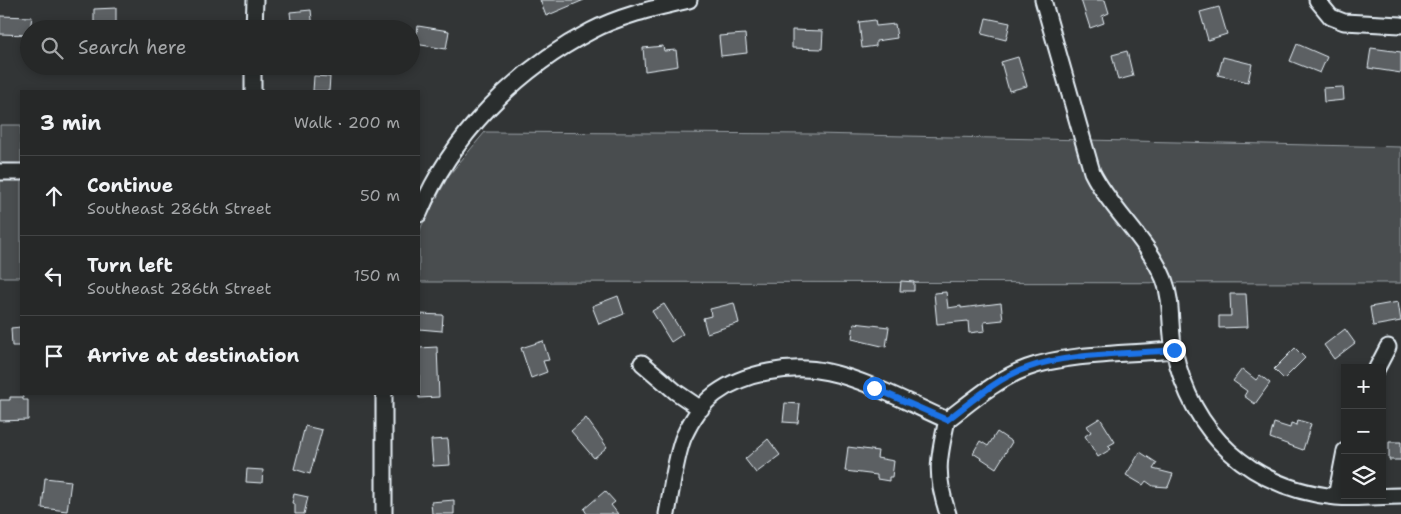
<!DOCTYPE html>
<meta charset="utf-8">
<style>
body{margin:0;font-family:"Shantell Sans",sans-serif;background:#323434;color:#f1f3f6}
.controls{position:absolute;right:15px;bottom:15px;display:grid;overflow:hidden;border-radius:0px;box-shadow:0 2px 8px #0003}
.controls button{width:45px;height:45px;display:grid;place-items:center;padding:0;border:0;border-bottom:1px solid #424445;background:#262828;color:#f1f3f6;font:25px sans-serif}
.stop{position:absolute;width:15px;height:15px;margin:-11px;border:4px solid #1a73e8;border-radius:50%;background:#fff}
.stop.end{background:#1a73e8;border-color:#fff;box-shadow:0 1px 5px #0008}
.list{margin:0;padding:0;list-style:none}
h2{display:flex;justify-content:space-between;align-items:center;height:65px;margin:0;padding:0 20px;font-size:21px}
h2 small{font-size:16px;font-weight:400;color:#a4a6a8}
.list li{display:grid;grid-template-columns:32px 1fr auto;gap:15px;align-items:center;box-sizing:border-box;height:80px;padding:0 20px;border-top:1px solid #424445}
.list b{display:block;font-size:19px;white-space:nowrap}
.list p{margin:0;font-size:16px;white-space:nowrap;color:#a4a6a8}
.list em{font-size:16px;font-style:normal;color:#a4a6a8}
.icon{flex:none;width:28px;height:28px;fill:none;stroke:currentColor;stroke-width:2;stroke-linecap:round;stroke-linejoin:round}
.map{position:relative;flex:none;width:1401px;height:514px;overflow:hidden}
.search{position:absolute;background:#262828;box-shadow:0 2px 8px #0003;left:20px;top:20px;width:400px;height:55px;display:flex;align-items:center;gap:12px;box-sizing:border-box;padding:0 18px;border-radius:28px;color:#a4a6a8;font-size:19px}
.panel{position:absolute;background:#262828;box-shadow:0 2px 8px #0003;left:20px;top:90px;width:400px;height:305px;border-radius:0px}
.map>svg:first-child{display:block}
</style>
<div class="map">
<svg width="1401" height="514" viewBox="0 0 1401 514">
<rect width="100%" height="100%" fill="#323536"/>
<filter id="ink" filterUnits="userSpaceOnUse"><feTurbulence type="fractalNoise" baseFrequency=".02" numOctaves="2"/><feDisplacementMap in="SourceGraphic" scale="10" xChannelSelector="R" yChannelSelector="G"/><feConvolveMatrix kernelMatrix="1 2 1 2 8 2 1 2 1" color-interpolation-filters="sRGB"/></filter>
<g filter="url(#ink)">
<path fill="#494d4f" stroke="#989fa4" d="M0 125H21V277H0Z
M485 132 815 134 1401 147V283L419 282V233L422 225 449 175Z"/>
<path fill="#5c6063" stroke="#e8f1f8" d="M540 0H584L546 16Z
M1081 0H1105L1109 13 1102 16 1104 23 1090 28Z
M1219 7 1227 34 1208 40 1200 12Z
M116 8V29H94V9Z
M311 10 313 29H292L290 12Z
M0 16 32 17 29 35 0 34Z
M986 18 1010 23 1006 40 982 34Z
M875 20 876 26 895 24 897 38 876 41V46L862 48 859 22Z
M418 26 449 31 446 49 415 44Z
M792 30 823 31 822 49 792 48Z
M745 34 747 53 721 56 719 36Z
M1297 44 1327 57 1320 73 1290 61Z
M663 46 664 51 676 50 678 66 645 71 643 48Z
M1371 48 1401 52V73L1368 68Z
M1127 51 1133 76 1118 80 1112 55Z
M1018 57 1027 86 1009 91 1001 62Z
M1223 57 1252 64 1248 82 1218 75Z
M314 76 330 77 329 91H313Z
M1343 87 1344 100 1324 102 1323 88Z
M901 281 914 282V291H900Z
M946 292 948 308 961 306V308L1001 303 1003 320 984 322 985 331 969 333 968 321 937 324 934 293Z
M1230 294H1246L1248 327 1219 328V316H1231Z
M618 296 624 314 599 324 592 306Z
M1398 302 1401 321 1373 326 1370 307Z
M734 303 739 323 707 333 703 318 711 316 710 309Z
M664 304 683 334 671 342 652 311Z
M419 314 443 315 442 331 419 329Z
M854 323 889 327 886 347 852 339Z
M21 327V346H12L11 328Z
M1345 329 1355 343 1334 359 1324 345Z
M543 341 549 360 543 361 547 372 531 378 521 348Z
M437 347 439 397 419 398V348Z
M1295 348 1305 358 1284 379 1274 369Z
M1242 369 1256 380 1260 375 1270 383 1255 404 1244 396 1247 391 1233 381Z
M10 397H23V400H28V420L0 421V400H10Z
M785 403 800 404 798 423 783 422Z
M586 418 607 447 594 458 571 431Z
M1100 418 1115 442 1108 446 1111 449 1098 457 1085 436 1091 432 1087 426Z
M1298 420 1311 424 1303 450 1270 438 1274 423 1290 428 1291 423 1297 425Z
M305 426 322 430 310 474 294 469Z
M997 432 1012 442 996 468 973 453 980 441 988 446Z
M448 439 450 465 433 466 431 440Z
M768 439 780 455 756 473 745 459Z
M1389 442H1401V460H1389Z
M848 447 878 451 877 458 894 461 892 477H889V481L877 479V475L845 471Z
M1140 452 1157 463 1153 469 1173 474 1168 487 1153 486 1146 481 1143 485 1126 475Z
M247 469 263 470 262 483 246 482Z
M45 478 71 481 67 511 42 508Z
M605 491 615 502 611 505 618 514H587L584 509Z
M294 494 308 497 304 514H295V504L292 503Z
M454 500V514H432L431 502Z"/>
<g fill="none" stroke-linecap="round" stroke-linejoin="round">
<defs>
<path id="minor" d="M1043 0 1092 172C1111 210 1148 240 1164 279 1173 302 1169 326 1174 350 1192 434 1250 488 1336 497 1357 499 1380 496 1401 496
M1317 0 1331 17 1344 22 1401 25
M254 29 255 0
M253 91V66
M0 172H21
M419 214C451 136 516 70 591 31 621 15 656 8 689 0
M642 363 676 392 701 409
M1377 368 1388 347
M384 394V514
M947 420C938 459 935 475 948 514
M1336 497 1345 451
M667 514C671 493 676 454 684 436 691 421 702 404 715 394 744 372 792 364 828 372 866 380 911 404 947 420 972 401 997 379 1027 368 1068 353 1129 354 1174 350"/>
</defs>
<use href="#minor" stroke="#e8f1f8" stroke-width="19"/>
<use href="#minor" stroke="#2a2d2e" stroke-width="15"/>
</g>
</g>
<g fill="none" stroke-linecap="round" stroke-linejoin="round" filter="url(#ink)">
<path stroke="#1a73e8" stroke-width="6" d="M874 388 947 420C972 401 997 378 1027 368 1066 353 1131 354 1174 350"/>
</g>
</svg>
<div class="controls">
<button>+</button>
<button>−</button>
<button><svg class="icon" aria-label="layers" viewBox="0 0 24 24"><path d="M12 4l9 5-9 5-9-5zM3 14l9 5 9-5"/></svg></button>
</div>
<div class="stop" style="left:874px;top:388px"></div>
<div class="stop end" style="left:1174px;top:350px"></div>
<div class="search"><svg class="icon" aria-label="search" viewBox="0 0 24 24"><circle cx="10" cy="10" r="6"/><path d="M15 15l6 6"/></svg>Search here</div>
<section class="panel">
<h2>3 min<small>Walk · 200 m</small></h2>
<ul class="list">
<li><svg class="icon" aria-label="ahead" viewBox="0 0 24 24"><path d="M12 20V5M6 11l6-6 6 6"/></svg><div><b>Continue</b><p>Southeast 286th Street</p></div><em>50 m</em></li>
<li><svg class="icon" aria-label="left" viewBox="0 0 24 24"><path d="M17 20v-9H6M10 6l-5 5 5 5"/></svg><div><b>Turn left</b><p>Southeast 286th Street</p></div><em>150 m</em></li>
<li><svg class="icon" aria-label="arrive" viewBox="0 0 24 24"><path d="M6 21V4h12l-3 4 3 4H6"/></svg><div><b>Arrive at destination</b></div></li>
</ul>
</section>
</div>
